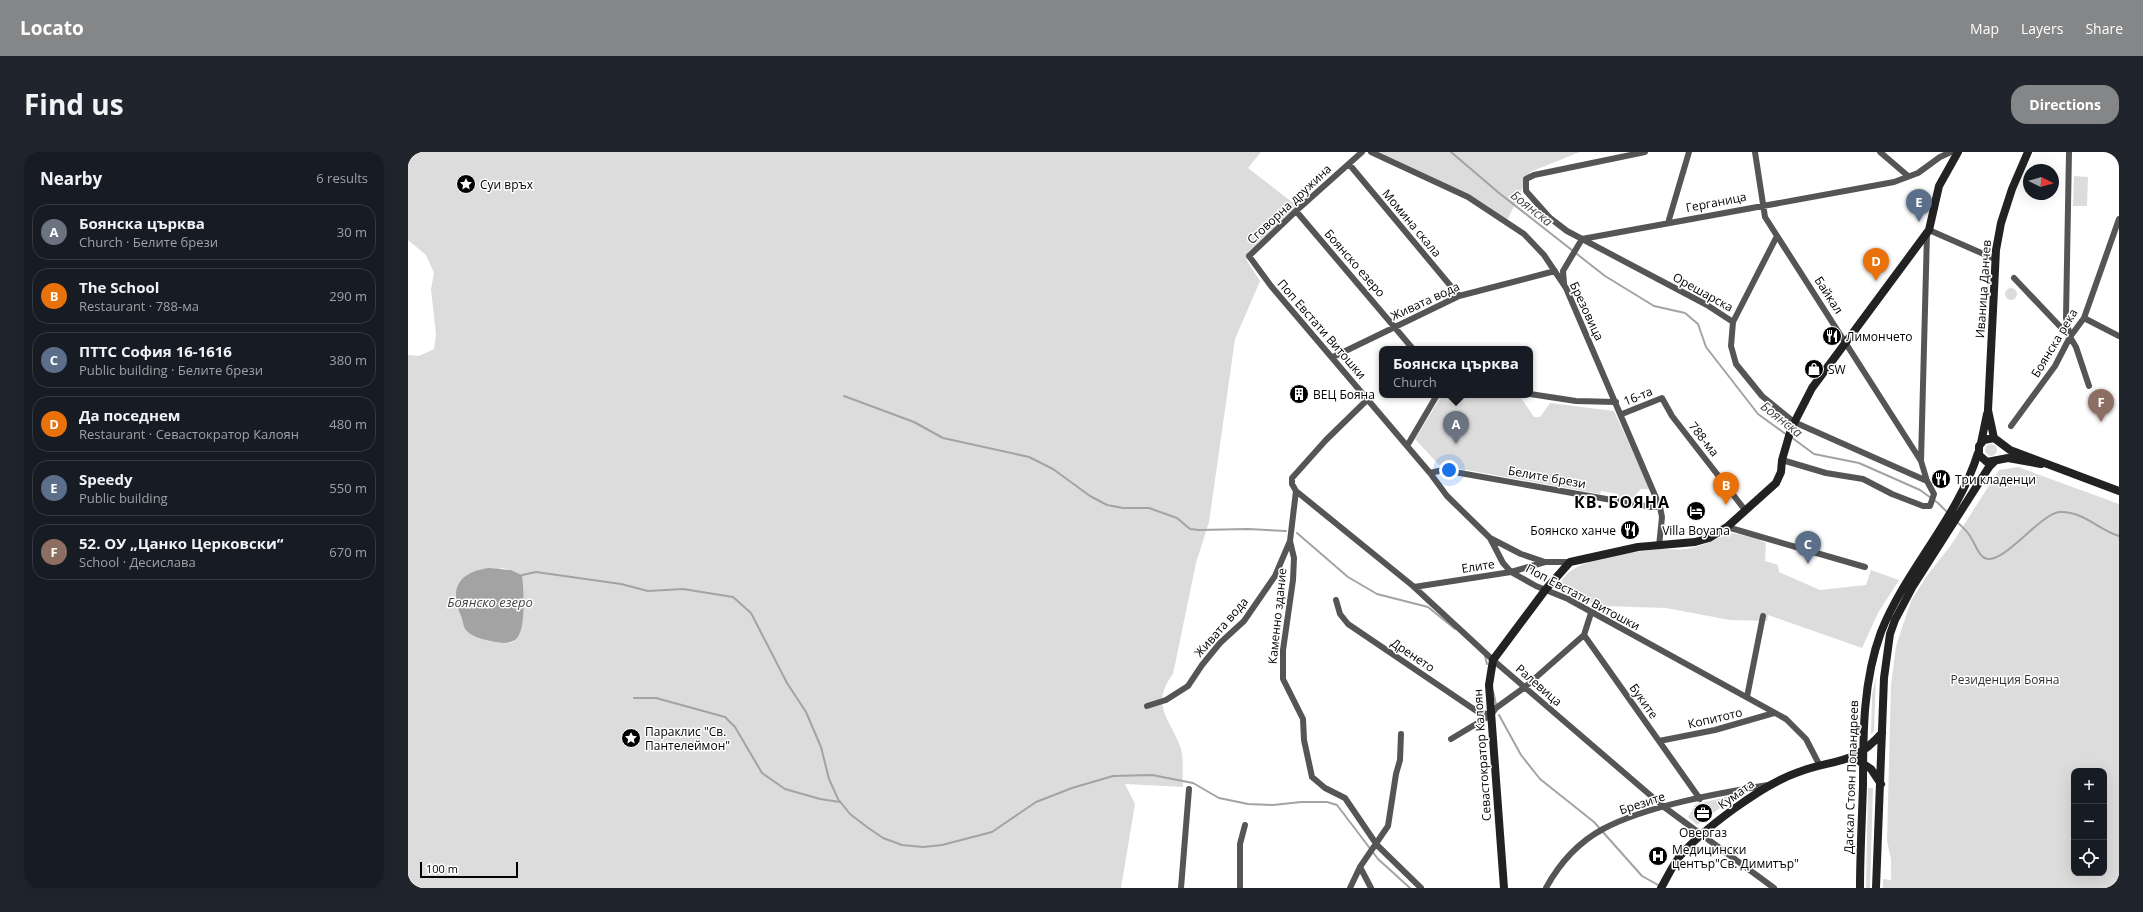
<!DOCTYPE html>
<meta charset="utf-8">
<style>
body{margin:0;font-family:"Open Sans",sans-serif;background:#20242c;color:#f1f3f6}
.controls{position:absolute;right:12px;bottom:12px;display:grid;overflow:hidden;border-radius:8px;box-shadow:0 4px 16px #0002}
.controls button{width:36px;height:36px;display:grid;place-items:center;padding:0;border:0;border-bottom:1px solid #363941;background:#171b24;color:#f1f3f6;font:20px sans-serif}
.compass{position:absolute;left:1615px;top:12px;width:36px;height:36px;border-radius:50%;background:#171b24;box-shadow:0 4px 16px #0002;rotate:95deg}
.scale{position:absolute;left:12px;bottom:10px;width:98px;box-sizing:border-box;padding-left:4px;border:2px solid #000;border-top:0;font-size:11px;line-height:14px;white-space:nowrap;color:#000;-webkit-text-stroke:3px #fff;paint-order:stroke}
.you{position:absolute;left:1041px;top:318px;width:14px;height:14px;margin:-10px;border:3px solid #fff;border-radius:50%;background:#1a73e8;box-shadow:0 0 0 6px #1a73e833}
.badge{display:grid;place-items:center;width:26px;height:26px;border-radius:50%;background:#858687;color:#fff;font-size:13px;font-weight:700}
.pin{position:absolute;translate:-50% -33px;filter:drop-shadow(0 1px 2px #0008)}
.pin::after{content:'';position:absolute;top:21px;width:14px;height:12px;background:inherit;clip-path:polygon(0 0,100% 0,50% 100%)}
.popup{position:absolute;left:971px;top:194px;width:154px;height:52px;box-sizing:border-box;display:grid;place-content:center;border-radius:8px;background:#171b24;filter:drop-shadow(0 1px 3px #0005);font-size:13px;white-space:nowrap;color:#9ea1a6}
.popup b{font-size:15px;color:#f1f3f6}
.popup::after{content:'';position:absolute;left:50%;top:100%;margin-left:-8px;border:8px solid transparent;border-top-color:#171b24}
.list{margin:0;padding:0;list-style:none}
h2{display:flex;justify-content:space-between;align-items:center;height:52px;margin:0;padding:0 16px;font-size:17px}
h2 small{font-size:13px;font-weight:400;color:#9ea1a6}
.list li{display:grid;grid-template-columns:26px 1fr auto;gap:12px;align-items:center;box-sizing:border-box;height:56px;margin:0 8px 8px;padding:0 8px;border:1px solid #363941;border-radius:16px}
.list b{display:block;font-size:15px;white-space:nowrap}
.list p{margin:0;font-size:13px;white-space:nowrap;color:#9ea1a6}
.list em{font-size:13px;font-style:normal;color:#9ea1a6}
.icon{flex:none;width:22px;height:22px;fill:none;stroke:currentColor;stroke-width:2;stroke-linecap:round;stroke-linejoin:round}
.map{position:relative;flex:none;width:1711px;height:736px;overflow:hidden;border-radius:16px}
header{display:flex;align-items:center;gap:24px;box-sizing:border-box;height:56px;padding:0 20px;background:#858687;color:#fff}
header strong{font-size:19px}
nav{display:flex;gap:22px;margin-inline-start:auto;font-size:14px}
.intro{display:flex;align-items:center;justify-content:space-between;box-sizing:border-box;height:96px;padding:0 24px}
h1{margin:0;font-size:28px}
.button{padding:10px 18px;border-radius:16px;background:#858687;color:#fff;font-size:14px;font-weight:700}
main{display:flex;gap:24px;padding:0 24px}
aside{flex:1;background:#171b24;border-radius:16px;box-shadow:0 4px 16px #0002}
.map>svg:first-child{display:block}
</style>
<header>
<strong>Locato</strong>
<nav><a>Map</a><a>Layers</a><a>Share</a></nav>
</header>
<div class="intro"><h1>Find us</h1><a class="button">Directions</a></div>
<main>
<aside>
<h2>Nearby<small>6 results</small></h2>
<ul class="list">
<li><span class="badge" style="background:#6b7280">A</span><div><b>Боянска църква</b><p>Church · Белите брези</p></div><em>30 m</em></li>
<li><span class="badge" style="background:#e8710a">B</span><div><b>The School</b><p>Restaurant · 788-ма</p></div><em>290 m</em></li>
<li><span class="badge" style="background:#5c6f8a">C</span><div><b>ПТТС София 16-1616</b><p>Public building · Белите брези</p></div><em>380 m</em></li>
<li><span class="badge" style="background:#e8710a">D</span><div><b>Да поседнем</b><p>Restaurant · Севастократор Калоян</p></div><em>480 m</em></li>
<li><span class="badge" style="background:#5c6f8a">E</span><div><b>Speedy</b><p>Public building</p></div><em>550 m</em></li>
<li><span class="badge" style="background:#8d6e63">F</span><div><b>52. ОУ „Цанко Церковски“</b><p>School · Десислава</p></div><em>670 m</em></li>
</ul>
</aside>
<div class="map">
<svg width="1711" height="736" viewBox="0 0 1711 736">
<rect width="100%" height="100%" fill="#fff"/>
<path fill="#dcdcdc" fill-rule="evenodd" d="M0 0H853L840 16 889 54 840 100 839 109 852 129 827 187 801 370 788 411 765 522C741 554 763 567 773 597 776 608 774 623 775 635L717 632 727 652 713 736H0V203L11 204 26 197 28 183 23 137 26 121 18 103 0 88ZM93 416 103 418 114 423C116 437 119 488 101 491 86 493 70 483 57 477L49 449Z
M963 0H1172L1122 20 1098 71 1060 45Z
M1666 24 1680 25 1679 54H1665Z
M1597 142a6 6 0 1 1 12 0a6 6 0 1 1-12 0Z
M1034 243H1111L1126 265H1132L1142 251 1206 259 1242 337H1233L1223 348 1210 345V342L1193 339 1192 342 1031 313 1007 287Z
M1577 298a6 6 0 1 1 12 0a6 6 0 1 1-12 0Z
M1610 315 1711 352V736H1475V727L1483 728V707L1479 689 1483 533 1488 494 1503 449 1518 425 1543 393 1591 318ZM1666 619H1696V721H1666Z
M1324 381 1348 386 1358 391 1357 409 1370 413 1371 420 1412 438 1458 433 1463 418 1491 428 1470 461 1454 496 1360 463 1359 469 1322 468 1258 456 1193 454 1166 446 1153 438C1148 406 1231 400 1253 397 1261 397 1270 398 1278 397 1293 395 1309 386 1324 381Z
M1468 524 1466 579 1463 583 1464 543Z
M1460 636H1465L1462 736H1458Z
M1331 642 1289 673 1280 665 1288 652ZM1300 653 1304 660 1289 668 1286 661Z"/>
<path fill="#a3a3a3" d="M81 416 103 418 114 423C116 436 118 476 109 486 103 493 91 491 83 489 74 487 64 485 58 478 55 475 55 468 53 464 41 436 51 420 81 416Z"/>
<g fill="none" stroke-linecap="round" stroke-linejoin="round">
<path stroke="#a3a3a3" stroke-width="2" d="M1043 0 1091 41 1197 124 1246 154 1277 161 1290 172 1298 195 1350 262 1379 283
M436 244 506 270 535 286 621 305 645 317 682 344 699 353 715 356H741L769 366 782 377 791 378 840 377 878 379
M1383 285 1406 302 1451 311 1512 338 1530 351 1540 361
M1549 370C1554 375 1560 379 1563 386 1567 391 1569 400 1574 404 1590 421 1631 361 1652 360 1675 359 1691 378 1711 384
M889 381 940 425 969 442 1020 455 1047 477
M114 423 128 420 213 432 240 439 275 437 325 445 343 461 379 531 398 560 413 595 421 627 430 647 442 662 459 675 475 686 494 693 515 695 534 693 584 680 628 650 664 636 705 624 744 623 785 631 811 646 840 652 865 653 893 650H919L929 653 970 707 1002 736
M1077 504 1079 512
M1085 539 1088 552
M226 546H248L317 565 327 575 354 621 377 637 412 647 432 650
M1091 563 1113 603 1132 627 1186 670 1234 724 1252 734"/>
<path stroke="#555" stroke-width="6" d="M954 0 888 59 841 104 863 134 1022 321 1039 344 1082 386 1095 411 1103 420 1128 434 1160 447 1378 567 1398 587 1412 614
M963 0 1060 45 1116 82 1136 103 1158 136 1252 355 1254 365 1251 394
M1237 0 1126 23 1118 27V39L1142 66 1159 79 1299 153 1325 170 1323 194 1328 212 1354 244 1386 270 1519 329
M1347 0 1357 65 1513 309 1519 329 1526 342 1522 354H1515L1484 342 1455 327 1418 321 1374 308
M1472 0 1500 24
M1661 0 1658 166 1662 185
M941 12 1051 144
M888 59 1005 197
M1260 71 1281 0
M1521 78 1587 107
M1174 87 1486 30 1510 21 1532 5 1543 0
M1606 126 1662 185 1668 195 1681 234
M1156 131 1155 119 1174 87
M1676 166 1711 184
M1325 170 1369 84
M925 205 1051 144 1147 119
M1122 242 1168 249 1208 250
M960 247 918 288 884 326V332L888 339 882 389 886 406 885 428 875 498V527L895 567 896 588 904 625 917 636 937 646 969 693 1013 736
M1214 262 1254 246 1264 264 1337 358
M1603 274 1647 214 1662 185 1676 166 1711 67
M999 294 1029 243
M1513 309 1519 81
M1022 321 1035 318 1243 355H1252
M888 339 1005 434 1085 508 1256 655 1366 736
M1319 375 1457 415
M1082 386 1113 402 1137 410H1162
M1006 435 1103 420 1137 410
M928 448 932 462 940 472 1070 560 1083 563
M1183 461 1176 483 1292 647
M1339 545 1355 464
M739 554 758 548 780 534 794 513 812 491 836 469 867 424 882 389
M1043 587 1083 563 1088 556 1117 535 1176 483
M1251 589 1307 578 1366 561
M952 715 963 736
M773 736 781 637
M832 736V692L837 673
M942 736 952 715 980 674 988 622 992 608 993 582
M1138 736C1151 712 1171 690 1195 677 1238 654 1311 641 1360 633"/>
<path stroke="#222" stroke-width="8" d="M1586 286 1580 258 1588 98 1593 71 1604 37 1620 0
M1573 291 1579 262
M1633 312 1600 306 1579 310 1571 303V294L1576 288 1586 286 1602 298 1711 339
M1451 609 1463 617 1473 632
M1096 736 1081 533 1085 508 1138 437 1162 410 1230 395 1287 390 1301 386 1319 375 1368 331 1373 320 1374 308 1383 277 1404 236 1521 78 1531 34 1550 0
M1253 736C1259 726 1264 714 1272 704 1295 677 1354 633 1388 621 1426 606 1444 615 1474 581
M1452 736C1452 702 1454 667 1455 633 1455 581 1455 529 1473 480 1498 417 1550 366 1570 301
M1468 736 1476 526 1482 482 1487 468 1505 434 1581 315 1586 310"/>
</g>
<defs>
<symbol id="sight-disc" viewBox="-11 -11 22 22"><circle r="9.5" fill="#000" stroke="#fff"/><path d="M0-6L1.8-2.2L6-1.7L2.9 1.2L3.7 5.4L0 3.3L-3.7 5.4L-2.9 1.2L-6-1.7L-1.8-2.2Z" fill="#fff"/></symbol>
<symbol id="restaurant-disc" viewBox="-11 -11 22 22"><circle r="9.5" fill="#000" stroke="#fff"/><path d="M-5-6h1v4h1v-4h1v4h1v-4h1v5L-1.5 .5V6h-2V.5L-5-1ZM5-6V6H3V1.5H1.5Q1.5-4 5-6Z" fill="#fff"/></symbol>
<symbol id="shop-disc" viewBox="-11 -11 22 22"><circle r="9.5" fill="#000" stroke="#fff"/><path d="M-5-2.5h2.3a2.7 3.5 0 0 1 5.4 0H5L5.5 6h-11ZM-1.5-2.5h3a1.5 2.3 0 0 0-3 0Z" fill="#fff"/></symbol>
<symbol id="building-disc" viewBox="-11 -11 22 22"><circle r="9.5" fill="#000" stroke="#fff"/><path d="M-4-6H4V6H1V3H-1V6H-4ZM-2.5-4.3h1.7v1.8h-1.7ZM.8-4.3h1.7v1.8H.8ZM-2.5-1h1.7V.8h-1.7ZM.8-1h1.7V.8H.8Z" fill="#fff"/></symbol>
<symbol id="hotel-disc" viewBox="-11 -11 22 22"><circle r="9.5" fill="#000" stroke="#fff"/><path d="M-6-4.5h1.5V1H6V5H4.5V3h-9V5H-6ZM-4 0a1.8 1.8 0 1 1 3.6 0ZM.5 0V-2.5h3Q6-2.5 6 0Z" fill="#fff"/></symbol>
<symbol id="office-disc" viewBox="-11 -11 22 22"><circle r="9.5" fill="#000" stroke="#fff"/><path d="M-6-3h4V-5.5h4V-3h4V5H-6ZM-1-4.5V-3h2v-1.5ZM-6 0V1H6V0Z" fill="#fff"/></symbol>
<symbol id="hospital-disc" viewBox="-11 -11 22 22"><circle r="9.5" fill="#000" stroke="#fff"/><path d="M-5-5h3v3.5h4V-5h3V5h-3V1.5h-4V5h-3Z" fill="#fff"/></symbol>
</defs>
<g fill-rule="evenodd">
<use href="#sight-disc" x="47" y="21" width="22" height="22"/>
<use href="#restaurant-disc" x="1413" y="173" width="22" height="22"/>
<use href="#shop-disc" x="1395" y="206" width="22" height="22"/>
<use href="#building-disc" x="880" y="231" width="22" height="22"/>
<use href="#restaurant-disc" x="1522" y="316" width="22" height="22"/>
<use href="#hotel-disc" x="1277" y="348" width="22" height="22"/>
<use href="#restaurant-disc" x="1211" y="367" width="22" height="22"/>
<use href="#sight-disc" x="212" y="575" width="22" height="22"/>
<use href="#office-disc" x="1284" y="650" width="22" height="22"/>
<use href="#hospital-disc" x="1239" y="693" width="22" height="22"/>
</g>
<g text-anchor="middle" dominant-baseline="central" stroke-width="3" stroke-linejoin="round" paint-order="stroke">
<g font-size="12" fill="#000" stroke="#fff" text-anchor="start">
<text x="72" y="32">Суи връх</text>
<text x="1438" y="184">Лимончето</text>
<text x="1420" y="217">SW</text>
<text x="905" y="242">ВЕЦ Бояна</text>
<text x="1547" y="327">Три кладенци</text>
<text x="1208" y="378" text-anchor="end">Боянско ханче</text>
<text x="1288" y="378" text-anchor="middle">Villa Boyana</text>
<text x="237" y="579">Параклис "Св.<tspan x="237" dy="14">Пантелеймон"</tspan></text>
<text x="1295" y="680" text-anchor="middle">Овергаз</text>
<text x="1264" y="697">Медицински<tspan x="1264" dy="14">център"Св. Димитър"</tspan></text>
</g>
<g font-size="12" fill="#000" stroke="#fff">
<text transform="translate(1308 50) rotate(-11)">Герганица</text>
<text transform="translate(881 52) rotate(-43)">Сговорна дружина</text>
<text transform="translate(1004 71) rotate(50)">Момина скала</text>
<text transform="translate(947 111) rotate(49)">Боянско езеро</text>
<text transform="translate(1575 137) rotate(-86)">Иваница Данчев</text>
<text transform="translate(1295 140) rotate(29)">Орешарска</text>
<text transform="translate(1421 143) rotate(57)">Байкал</text>
<text transform="translate(1017 149) rotate(-25)">Живата вода</text>
<text transform="translate(1179 159) rotate(65)">Брезовица</text>
<text transform="translate(914 177) rotate(49)">Поп Евстати Витошки</text>
<text transform="translate(1646 191) rotate(-59)">Боянска река</text>
<text transform="translate(1230 244) rotate(-22)">16-та</text>
<text transform="translate(1296 287) rotate(52)">788-ма</text>
<text transform="translate(1139 325) rotate(10)">Белите брези</text>
<text transform="translate(1070 414) rotate(-9)">Елите</text>
<text transform="translate(1175 445) rotate(28)">Поп Евстати Витошки</text>
<text transform="translate(869 464) rotate(-84)">Каменно здание</text>
<text transform="translate(813 475) rotate(-49)">Живата вода</text>
<text transform="translate(1005 503) rotate(34)">Дренето</text>
<text transform="translate(1131 533) rotate(41)">Ралевица</text>
<text transform="translate(1236 549) rotate(55)">Буките</text>
<text transform="translate(1307 566) rotate(-13)">Копитото</text>
<text transform="translate(1074 603) rotate(-94)">Севастократор Калоян</text>
<text transform="translate(1443 625) rotate(-88)">Даскал Стоян Попандреев</text>
<text transform="translate(1328 642) rotate(-36)">Кумата</text>
<text transform="translate(1234 651) rotate(-18)">Брезите</text>
</g>
<g font-size="12" fill="#333" stroke="#fff">
<text x="1597" y="527">Резиденция Бояна</text>
</g>
<g font-size="13" font-style="italic" fill="#444" stroke="#fff">
<text transform="translate(1124 56) rotate(38)">Боянска</text>
<text transform="translate(1374 267) rotate(38)">Боянска</text>
<text x="82" y="450">Боянско езеро</text>
</g>
<g font-size="16" font-weight="bold" letter-spacing="1" fill="#000" stroke="#fff">
<text x="1214" y="350">КВ. БОЯНА</text>
</g>
</g>
</svg>
<div class="controls">
<button>+</button>
<button>−</button>
<button><svg class="icon" aria-label="locate" viewBox="0 0 24 24"><circle cx="12" cy="12" r="6"/><path d="M12 2v4M12 18v4M2 12h4M18 12h4"/></svg></button>
</div>
<svg class="compass" viewBox="-18 -18 36 36"><path d="M0-13l5 13h-10z" fill="#e53935"/><path d="M0 13l5-13h-10z" fill="#9ea1a6"/></svg>
<div class="scale">100 m</div>
<div class="you"></div>
<div class="pin badge" style="left:1048px;top:292px;background:#6b7280">A</div>
<div class="popup"><b>Боянска църква</b>Church</div>
<div class="pin badge" style="left:1318px;top:353px;background:#e8710a">B</div>
<div class="pin badge" style="left:1400px;top:412px;background:#5c6f8a">C</div>
<div class="pin badge" style="left:1468px;top:129px;background:#e8710a">D</div>
<div class="pin badge" style="left:1511px;top:70px;background:#5c6f8a">E</div>
<div class="pin badge" style="left:1693px;top:270px;background:#8d6e63">F</div>
</div>
</main>
